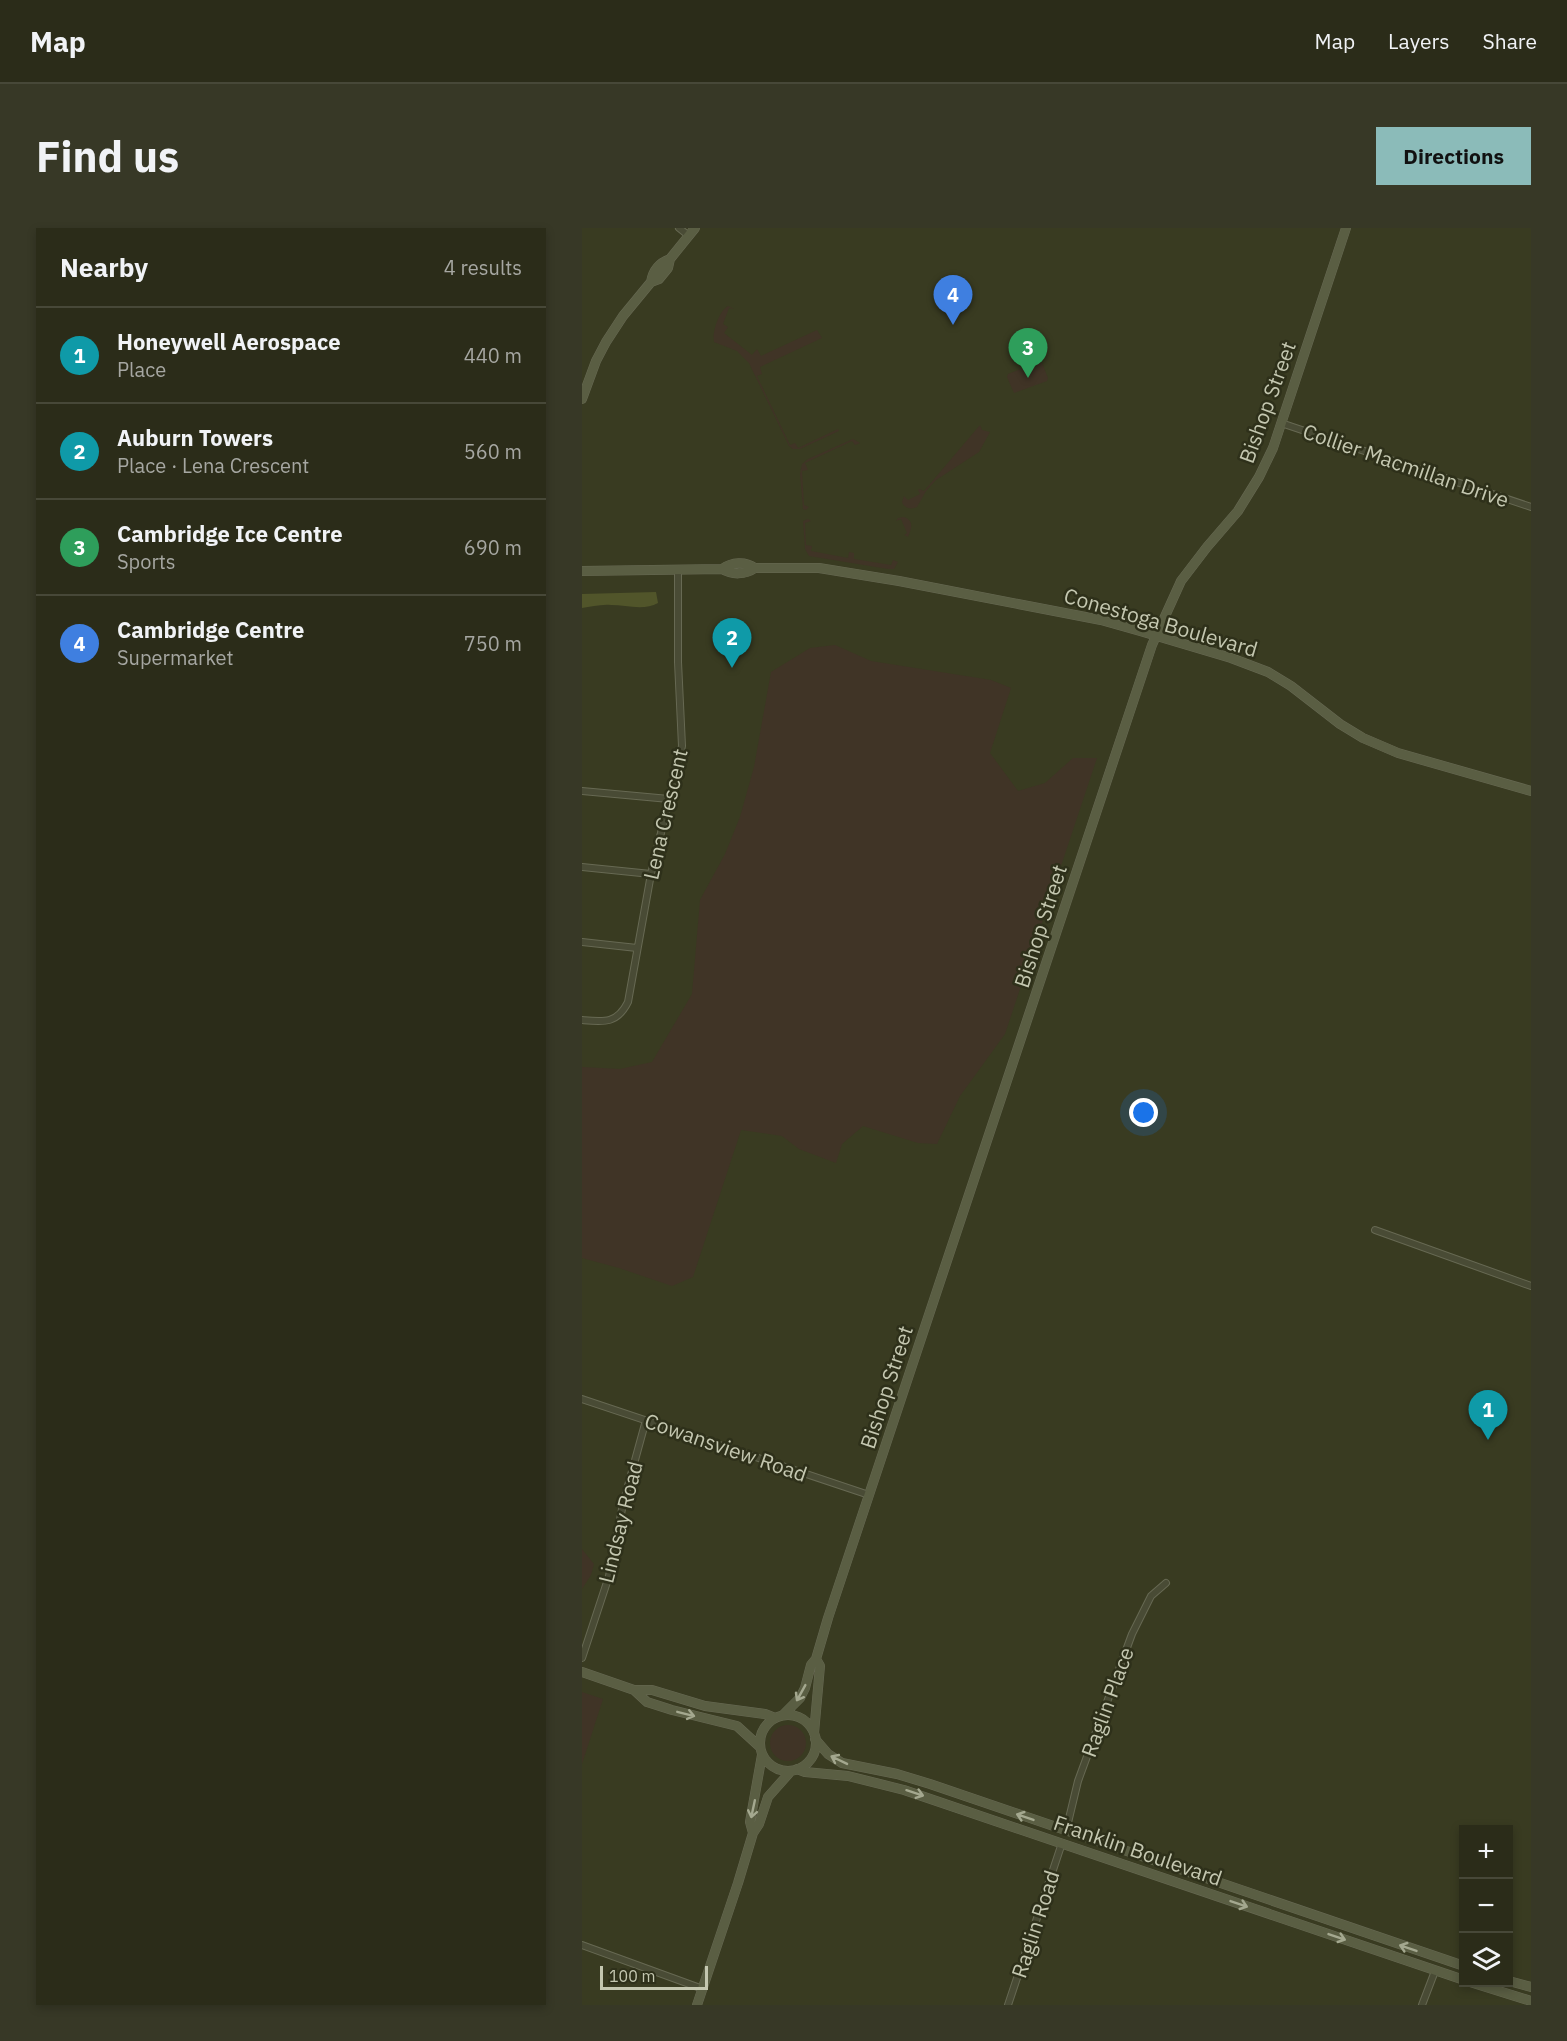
<!DOCTYPE html>
<meta charset="utf-8">
<style>
body{margin:0;font-family:"IBM Plex Sans",sans-serif;background:#373826;color:#f1f3f6}
.controls{position:absolute;right:18px;bottom:18px;display:grid;overflow:hidden;border-radius:0px;box-shadow:0 3px 9px #0003}
.controls button{width:54px;height:54px;display:grid;place-items:center;padding:0;border:0;border-bottom:2px solid #474838;background:#2b2c19;color:#f1f3f6;font:30px sans-serif}
.scale{position:absolute;left:18px;bottom:15px;width:108px;box-sizing:border-box;padding-left:6px;border:3px solid #c4c7b0;border-top:0;font-size:16px;line-height:21px;white-space:nowrap;color:#c4c7b0;-webkit-text-stroke:4px #2e301a;paint-order:stroke}
.you{position:absolute;left:562px;top:885px;width:21px;height:21px;margin:-15px;border:4px solid #fff;border-radius:50%;background:#1a73e8;box-shadow:0 0 0 9px #1a73e833}
.badge{display:grid;place-items:center;width:39px;height:39px;border-radius:50%;background:#8bbbb9;color:#fff;font-size:20px;font-weight:700}
.pin{position:absolute;translate:-50% -50px;filter:drop-shadow(0 2px 3px #0008)}
.pin::after{content:'';position:absolute;top:32px;width:21px;height:18px;background:inherit;clip-path:polygon(0 0,100% 0,50% 100%)}
.list{margin:0;padding:0;list-style:none}
h2{display:flex;justify-content:space-between;align-items:center;height:78px;margin:0;padding:0 24px;font-size:26px}
h2 small{font-size:20px;font-weight:400;color:#a6a7a2}
.list li{display:grid;grid-template-columns:39px 1fr auto;gap:18px;align-items:center;box-sizing:border-box;height:96px;padding:0 24px;border-top:2px solid #474838}
.list b{display:block;font-size:22px;white-space:nowrap}
.list p{margin:0;font-size:20px;white-space:nowrap;color:#a6a7a2}
.list em{font-size:20px;font-style:normal;color:#a6a7a2}
.icon{flex:none;width:33px;height:33px;fill:none;stroke:currentColor;stroke-width:2;stroke-linecap:round;stroke-linejoin:round}
.map{position:relative;flex:none;width:949px;height:1777px;overflow:hidden;border-radius:0px}
header{display:flex;align-items:center;gap:36px;box-sizing:border-box;height:84px;padding:0 30px;background:#2b2c19;border-bottom:2px solid #474838}
header strong{font-size:28px}
nav{display:flex;gap:33px;margin-inline-start:auto;font-size:21px}
.intro{display:flex;align-items:center;justify-content:space-between;box-sizing:border-box;height:144px;padding:0 36px}
h1{margin:0;font-size:42px}
.button{padding:15px 27px;border-radius:0px;background:#8bbbb9;color:#111;font-size:21px;font-weight:700}
main{display:flex;gap:36px;padding:0 36px}
aside{flex:1;background:#2b2c19;border-radius:0px;box-shadow:0 3px 9px #0003}
.map>svg:first-child{display:block}
</style>
<header>
<strong>Map</strong>
<nav><a>Map</a><a>Layers</a><a>Share</a></nav>
</header>
<div class="intro"><h1>Find us</h1><a class="button">Directions</a></div>
<main>
<aside>
<h2>Nearby<small>4 results</small></h2>
<ul class="list">
<li><span class="badge" style="background:#0f9aa8">1</span><div><b>Honeywell Aerospace</b><p>Place</p></div><em>440 m</em></li>
<li><span class="badge" style="background:#0f9aa8">2</span><div><b>Auburn Towers</b><p>Place · Lena Crescent</p></div><em>560 m</em></li>
<li><span class="badge" style="background:#2e9e5b">3</span><div><b>Cambridge Ice Centre</b><p>Sports</p></div><em>690 m</em></li>
<li><span class="badge" style="background:#3f7fe0">4</span><div><b>Cambridge Centre</b><p>Supermarket</p></div><em>750 m</em></li>
</ul>
</aside>
<div class="map">
<svg width="949" height="1777" viewBox="0 0 949 1777">
<rect width="100%" height="100%" fill="#393b21"/>
<path fill="#403426" d="M146 78 152 81 147 80 141 96 146 99 142 105 170 127 175 121 179 128 235 102 240 110 178 139 180 146 175 148 208 217 213 215 216 220 256 201 257 203 218 221H211L207 218 167 135 155 123 132 114C130 104 137 83 146 78Z
M456 134 460 135 466 150 465 153 432 165 425 149 426 146Z
M398 197 400 202 408 204 397 224 354 252 344 263 335 279C329 282 322 280 320 274L322 268 326 272 338 266 336 262 337 261 342 263Z
M271 211 278 215 273 217 270 213 223 235 226 242 220 243 222 277 227 279 224 282 221 281 218 246 220 236 226 231Z
M322 289C333 293 329 301 326 309L322 307 325 305 319 291 314 293 316 290Z
M226 291 229 293 223 295 224 317 230 318 229 323 266 330 267 324 272 325V331L309 337 311 332 316 334 312 341H306L227 328 223 321 221 293Z
M253 417 289 433 409 452 429 460 408 525 436 563 463 555 491 530H515L423 806 378 868 355 916 336 915 281 898 260 916 254 935 217 921 200 908 159 902 111 1049 90 1058 37 1040 0 1030V839L38 841 70 834 110 766 118 672 143 626 158 589 172 539 189 444 228 420Z
M0 1321 12 1336 9 1347 0 1361Z
M0 1464 21 1471 0 1536Z
M188 1515a18 18 0 1 1 36 0a18 18 0 1 1-36 0Z"/>
<path fill="#51552a" d="M74 364 76 375C62 383 44 377 29 377 19 376 9 379 0 380V366Z"/>
<g fill="none" stroke-linecap="round" stroke-linejoin="round">
<defs>
<path id="street" d="M97 0 107 8
M699 195 949 279
M0 563 87 571
M0 639 69 646
M0 714 55 720
M0 792C22 794 35 796 46 774L69 646 100 518 96 434V342
M793 1002 949 1058
M0 1171 287 1267
M0 1430 27 1348 41 1276 64 1192
M484 1603 496 1553 550 1406 569 1368 584 1355
M0 1717 121 1761
M426 1777 480 1615
M840 1777 853 1743"/>
<path id="secondary" d="M69 54C71 42 77 35 88 31
M0 171 14 133 24 114 41 88 69 54 77 51 86 40 88 31 113 0
M140 341C150 334 163 333 173 340H237L317 353 519 392 558 403 649 430 686 444 709 458 758 496 781 510 816 525 949 563
M0 343 140 341C150 347 163 347 173 340
M0 1444 52 1462 65 1474 90 1482 155 1498 178 1519
M52 1462H70L123 1478 183 1486 193 1490
M201 1487 218 1470 223 1460 229 1437 234 1431 246 1390 570 417 599 353 625 319 656 283 677 249 691 220 764 0
M178 1515a28 28 0 1 1 56 0a28 28 0 1 1-56 0Z
M232 1505 238 1438 234 1431
M233 1511 246 1526 260 1535 315 1546 348 1556 882 1738
M215 1541 223 1544 266 1548 322 1562 882 1752
M171 1605 168 1594 180 1527
M927 1753 949 1759
M888 1754 949 1773
M115 1777 156 1655 171 1605 177 1596 186 1569 209 1543"/>
</defs>
<use href="#street" stroke="#676953" stroke-width="8"/>
<use href="#secondary" stroke="#676953" stroke-width="10"/>
<use href="#street" stroke="#494b35" stroke-width="6"/>
<use href="#secondary" stroke="#5a5e43" stroke-width="9"/>
</g>
<defs><path id="oneway-shaft" d="M-6 0H5M1.5-3L5.5 0L1.5 3" fill="none" stroke-width="1.6" stroke-linecap="round" stroke-linejoin="round" transform="scale(1.5)"/></defs>
<g stroke="#a4a88f">
<use href="#oneway-shaft" transform="translate(219 1465) rotate(119)"/>
<use href="#oneway-shaft" transform="translate(104 1486) rotate(14)"/>
<use href="#oneway-shaft" transform="translate(257 1532) rotate(-154)"/>
<use href="#oneway-shaft" transform="translate(333 1565) rotate(18)"/>
<use href="#oneway-shaft" transform="translate(171 1581) rotate(102)"/>
<use href="#oneway-shaft" transform="translate(443 1589) rotate(-161)"/>
<use href="#oneway-shaft" transform="translate(657 1676) rotate(19)"/>
<use href="#oneway-shaft" transform="translate(755 1709) rotate(19)"/>
<use href="#oneway-shaft" transform="translate(826 1720) rotate(-161)"/>
</g>
<g text-anchor="middle" dominant-baseline="central" stroke-width="5" stroke-linejoin="round" paint-order="stroke">
<g font-size="21" fill="#c4c7b0" stroke="#2e301a">
<text transform="translate(685 174) rotate(-70)">Bishop Street</text>
<text transform="translate(824 237) rotate(19)">Collier Macmillan Drive</text>
<text transform="translate(579 394) rotate(16)">Conestoga Boulevard</text>
<text transform="translate(83 586) rotate(-77)">Lena Crescent</text>
<text transform="translate(458 698) rotate(-72)">Bishop Street</text>
<text transform="translate(304 1159) rotate(-72)">Bishop Street</text>
<text transform="translate(144 1219) rotate(19)">Cowansview Road</text>
<text transform="translate(38 1294) rotate(-76)">Lindsay Road</text>
<text transform="translate(525 1474) rotate(-70)">Raglin Place</text>
<text transform="translate(556 1622) rotate(19)">Franklin Boulevard</text>
<text transform="translate(453 1696) rotate(-72)">Raglin Road</text>
</g>
</g>
</svg>
<div class="controls">
<button>+</button>
<button>−</button>
<button><svg class="icon" aria-label="layers" viewBox="0 0 24 24"><path d="M12 4l9 5-9 5-9-5zM3 14l9 5 9-5"/></svg></button>
</div>
<div class="scale">100 m</div>
<div class="you"></div>
<div class="pin badge" style="left:906px;top:1212px;background:#0f9aa8">1</div>
<div class="pin badge" style="left:150px;top:440px;background:#0f9aa8">2</div>
<div class="pin badge" style="left:446px;top:150px;background:#2e9e5b">3</div>
<div class="pin badge" style="left:371px;top:97px;background:#3f7fe0">4</div>
</div>
</main>
